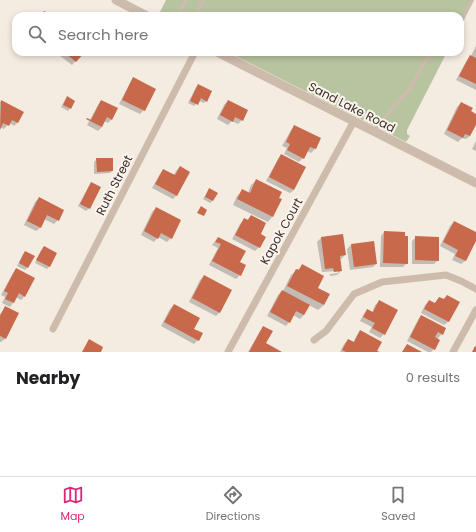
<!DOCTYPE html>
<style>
body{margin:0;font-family:Poppins,sans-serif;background:#f6f6f6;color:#202124}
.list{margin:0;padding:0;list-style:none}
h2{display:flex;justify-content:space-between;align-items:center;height:52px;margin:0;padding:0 16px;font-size:17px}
h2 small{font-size:13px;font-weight:400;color:#757577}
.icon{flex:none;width:22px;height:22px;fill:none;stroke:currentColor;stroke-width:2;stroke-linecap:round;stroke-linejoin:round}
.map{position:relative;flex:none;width:476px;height:352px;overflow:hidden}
.search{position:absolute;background:#fff;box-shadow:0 2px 6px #0003;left:12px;right:12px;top:12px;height:44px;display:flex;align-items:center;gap:10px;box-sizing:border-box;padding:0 14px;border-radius:12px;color:#757577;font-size:15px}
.sheet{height:124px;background:#fff}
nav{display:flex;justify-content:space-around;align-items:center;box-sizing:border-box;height:56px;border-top:1px solid #e0e0e0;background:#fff;font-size:11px;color:#757577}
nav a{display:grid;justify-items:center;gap:2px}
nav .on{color:#db2777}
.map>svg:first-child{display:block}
</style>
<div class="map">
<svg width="476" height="352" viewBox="0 0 476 352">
<rect width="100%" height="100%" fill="#f4ebe1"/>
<path fill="#b8c4a0" d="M166 0H474L460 27V16H158Z
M228 52H447L407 130V134L410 136 406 142Z"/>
<path fill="#0003" d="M476 46V90L456 80 467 60 471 56Z
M62 52H84L72 65 59 55Z
M134 79 144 110 140 114 119 104 130 83Z
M198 85 206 101 204 103 199 101 194 106 188 103 196 87Z
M67 98 70 108 68 111 61 107 65 100Z
M1 101 23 112 18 122 14 126 9 123 4 129 0 127V128V102Z
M101 101 112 119 108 123 104 121 102 127 98 131 87 125 98 105Z
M228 101 242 120 238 124 232 121 228 125 217 119 224 105Z
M461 103 470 112 476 115V123L470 136 466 139 462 138 458 142 444 134 457 107Z
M295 126 320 139 315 149 311 153 307 151 303 158 299 162 284 154 287 148 282 146 291 130Z
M476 141V151L472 149Z
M281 155 294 190 290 193 266 181 278 159Z
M97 159 112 171 110 173 94 174V162Z
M180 167 177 195 173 199 152 188 160 174 163 171 173 176 176 171Z
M257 180 273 216 268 222 233 205 237 196 242 191 248 193 251 185Z
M91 183 89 208 86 211 78 206 89 186Z
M209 190 213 200 210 203 203 199 207 192Z
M39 198 58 220 54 224 44 219 40 228 36 231 24 225 35 202Z
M156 208 171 238 167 242 158 237 154 242 141 235 152 212Z
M251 216 259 234V247L255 251 232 239 240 224 244 220H247Z
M454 222 476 233V239L465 261 461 264 452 260 455 254 440 246 450 226Z
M384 232 407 263 403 267H380L381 236Z
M416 237 438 260 434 264H412V241Z
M218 238 240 275 236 279 209 265 218 248 212 245Z
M321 238 345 255 341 259H339L341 271 337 275 330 276V274L338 273V271L322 272 317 242Z
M374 242 376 264 373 267 350 270 347 249 351 245Z
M44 247 56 253 49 267 47 269 35 263 41 250Z
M25 252 27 268 25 270 17 266 23 254Z
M302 266 317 289 324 305 318 310 309 305 304 315 300 319 293 315 289 322 286 326 267 316 278 295 282 291H283L291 275Z
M17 269 25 296 21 300 16 297 13 303 10 307 2 303 5 297 1 295 13 273Z
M204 276 220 312 216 316 189 302 200 280Z
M447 296 448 322 444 325 421 313 425 305 429 301 434 304 439 298 443 300Z
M379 302 384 334 380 338 369 332 372 327 360 321 364 314 367 311 372 313 375 305Z
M174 305 193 329 198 340 194 344 161 326 170 309Z
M6 307 18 314 5 339 1 342H0V314Z
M421 316 442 334 437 339 439 340 434 349 431 352H428L407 341 418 320Z
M264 327 265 344 280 352H248L260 331Z
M360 332 376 351 378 352H340L344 344 348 340 353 343 357 335Z"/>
<path fill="#c8694b" d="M44 11 54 16H42Z
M64 52H85L76 62Z
M470 55 476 58V84L459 76Z
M133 77 156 89 145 111 122 100Z
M198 84 212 91 207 102 201 98 198 105 190 101Z
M67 96 75 101 71 109 63 105Z
M1 100 24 112 18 123 12 120 9 126 3 123 0 130Z
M101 100 118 108 112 120 107 117 102 127 86 119 87 118 91 120Z
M228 100 248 110 243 121 235 117 233 122 220 115Z
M461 102 473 108 471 111 476 114V125L470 136 465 134 463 138 447 130Z
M294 125 321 138 316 149 310 147 304 159 287 150 290 144 286 142Z
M281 154 306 167 294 190 269 177Z
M96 158H113V171L97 172Z
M180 166 190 172 177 196 155 184 163 169 175 175Z
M256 179 282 192 279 198 282 199 273 217 237 199 242 189 250 193Z
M91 182 101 187 90 209 80 204Z
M209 188 218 193 213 201 205 197Z
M39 197 64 210 59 221 47 215 41 228 27 221Z
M201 206 207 210 204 216 197 213Z
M156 207 181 220 172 239 161 233 158 239 144 231Z
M251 215 266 223 261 234 266 237 260 248 235 235 244 218 248 220Z
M454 221 476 232V241L466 261 455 256 458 250 443 242Z
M384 231 405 232V236H408V264L383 263Z
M343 234 346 255 340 256 342 271 334 272 333 268 325 269 321 237Z
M415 236 439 237V261L415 260Z
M218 237 246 251 240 262 246 265 241 276 212 261 221 244 215 242Z
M374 241 377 264 354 267 351 244Z
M44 246 57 253 50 267 36 260Z
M25 251 35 256 28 268 19 263Z
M302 264 324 276 318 288 330 294 324 305 287 286 296 269 299 270Z
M16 268 35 278 25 297 19 293 14 303 5 299 8 293 4 291Z
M204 275 232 290 220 313 192 298Z
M282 290 310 305 304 315 296 311 290 323 270 312Z
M447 295 460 302 449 322 424 309 429 300 435 303 439 297 444 299Z
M379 300 398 310 385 335 372 328 375 323 363 317 367 309 373 312Z
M174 304 200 318 194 329 203 333 199 341 164 322Z
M5 306 19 313 6 339 0 336V316Z
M421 315 446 328 443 335 438 332 435 337 440 340 435 350 410 337Z
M263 326 273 331 266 343 282 352H249Z
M360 330 382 342 377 351 380 352H346L342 350 348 339 354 342Z
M89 339 103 347 101 352H82Z
M407 344 422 352H402Z
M475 346 476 347V352H472Z"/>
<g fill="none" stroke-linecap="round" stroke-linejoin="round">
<path stroke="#cdbbac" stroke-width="3.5" d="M177 16 186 0
M196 16 203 0
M460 24 472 0
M375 130 395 105 410 89 425 61 434 52"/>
<path stroke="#cdbbac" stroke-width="7" d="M53 329 195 52
M314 340 326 331 354 294 382 282 446 275 461 281 476 289
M228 352 354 121
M453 352 476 310"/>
<path stroke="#cdbbac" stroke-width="9" d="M116 0 147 16
M217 52 476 183"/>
</g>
<g text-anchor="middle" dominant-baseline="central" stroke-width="4" stroke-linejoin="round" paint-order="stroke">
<g font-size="12" fill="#3b302b" stroke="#fbf5ee">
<text transform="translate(352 107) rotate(27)">Sand Lake Road</text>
<text transform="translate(114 185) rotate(-63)">Ruth Street</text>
<text transform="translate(281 231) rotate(-61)">Kapok Court</text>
</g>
</g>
</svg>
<div class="search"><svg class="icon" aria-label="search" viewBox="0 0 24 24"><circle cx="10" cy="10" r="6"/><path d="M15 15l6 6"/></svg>Search here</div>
</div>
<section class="sheet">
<h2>Nearby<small>0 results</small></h2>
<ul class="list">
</ul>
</section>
<nav>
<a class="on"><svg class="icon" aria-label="map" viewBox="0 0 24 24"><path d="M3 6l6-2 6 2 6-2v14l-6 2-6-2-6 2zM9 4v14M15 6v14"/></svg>Map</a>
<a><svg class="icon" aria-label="directions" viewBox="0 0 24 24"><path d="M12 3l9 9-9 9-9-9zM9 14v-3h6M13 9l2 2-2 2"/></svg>Directions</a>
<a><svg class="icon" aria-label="saved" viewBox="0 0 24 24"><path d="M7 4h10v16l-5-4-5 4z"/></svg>Saved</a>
</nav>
